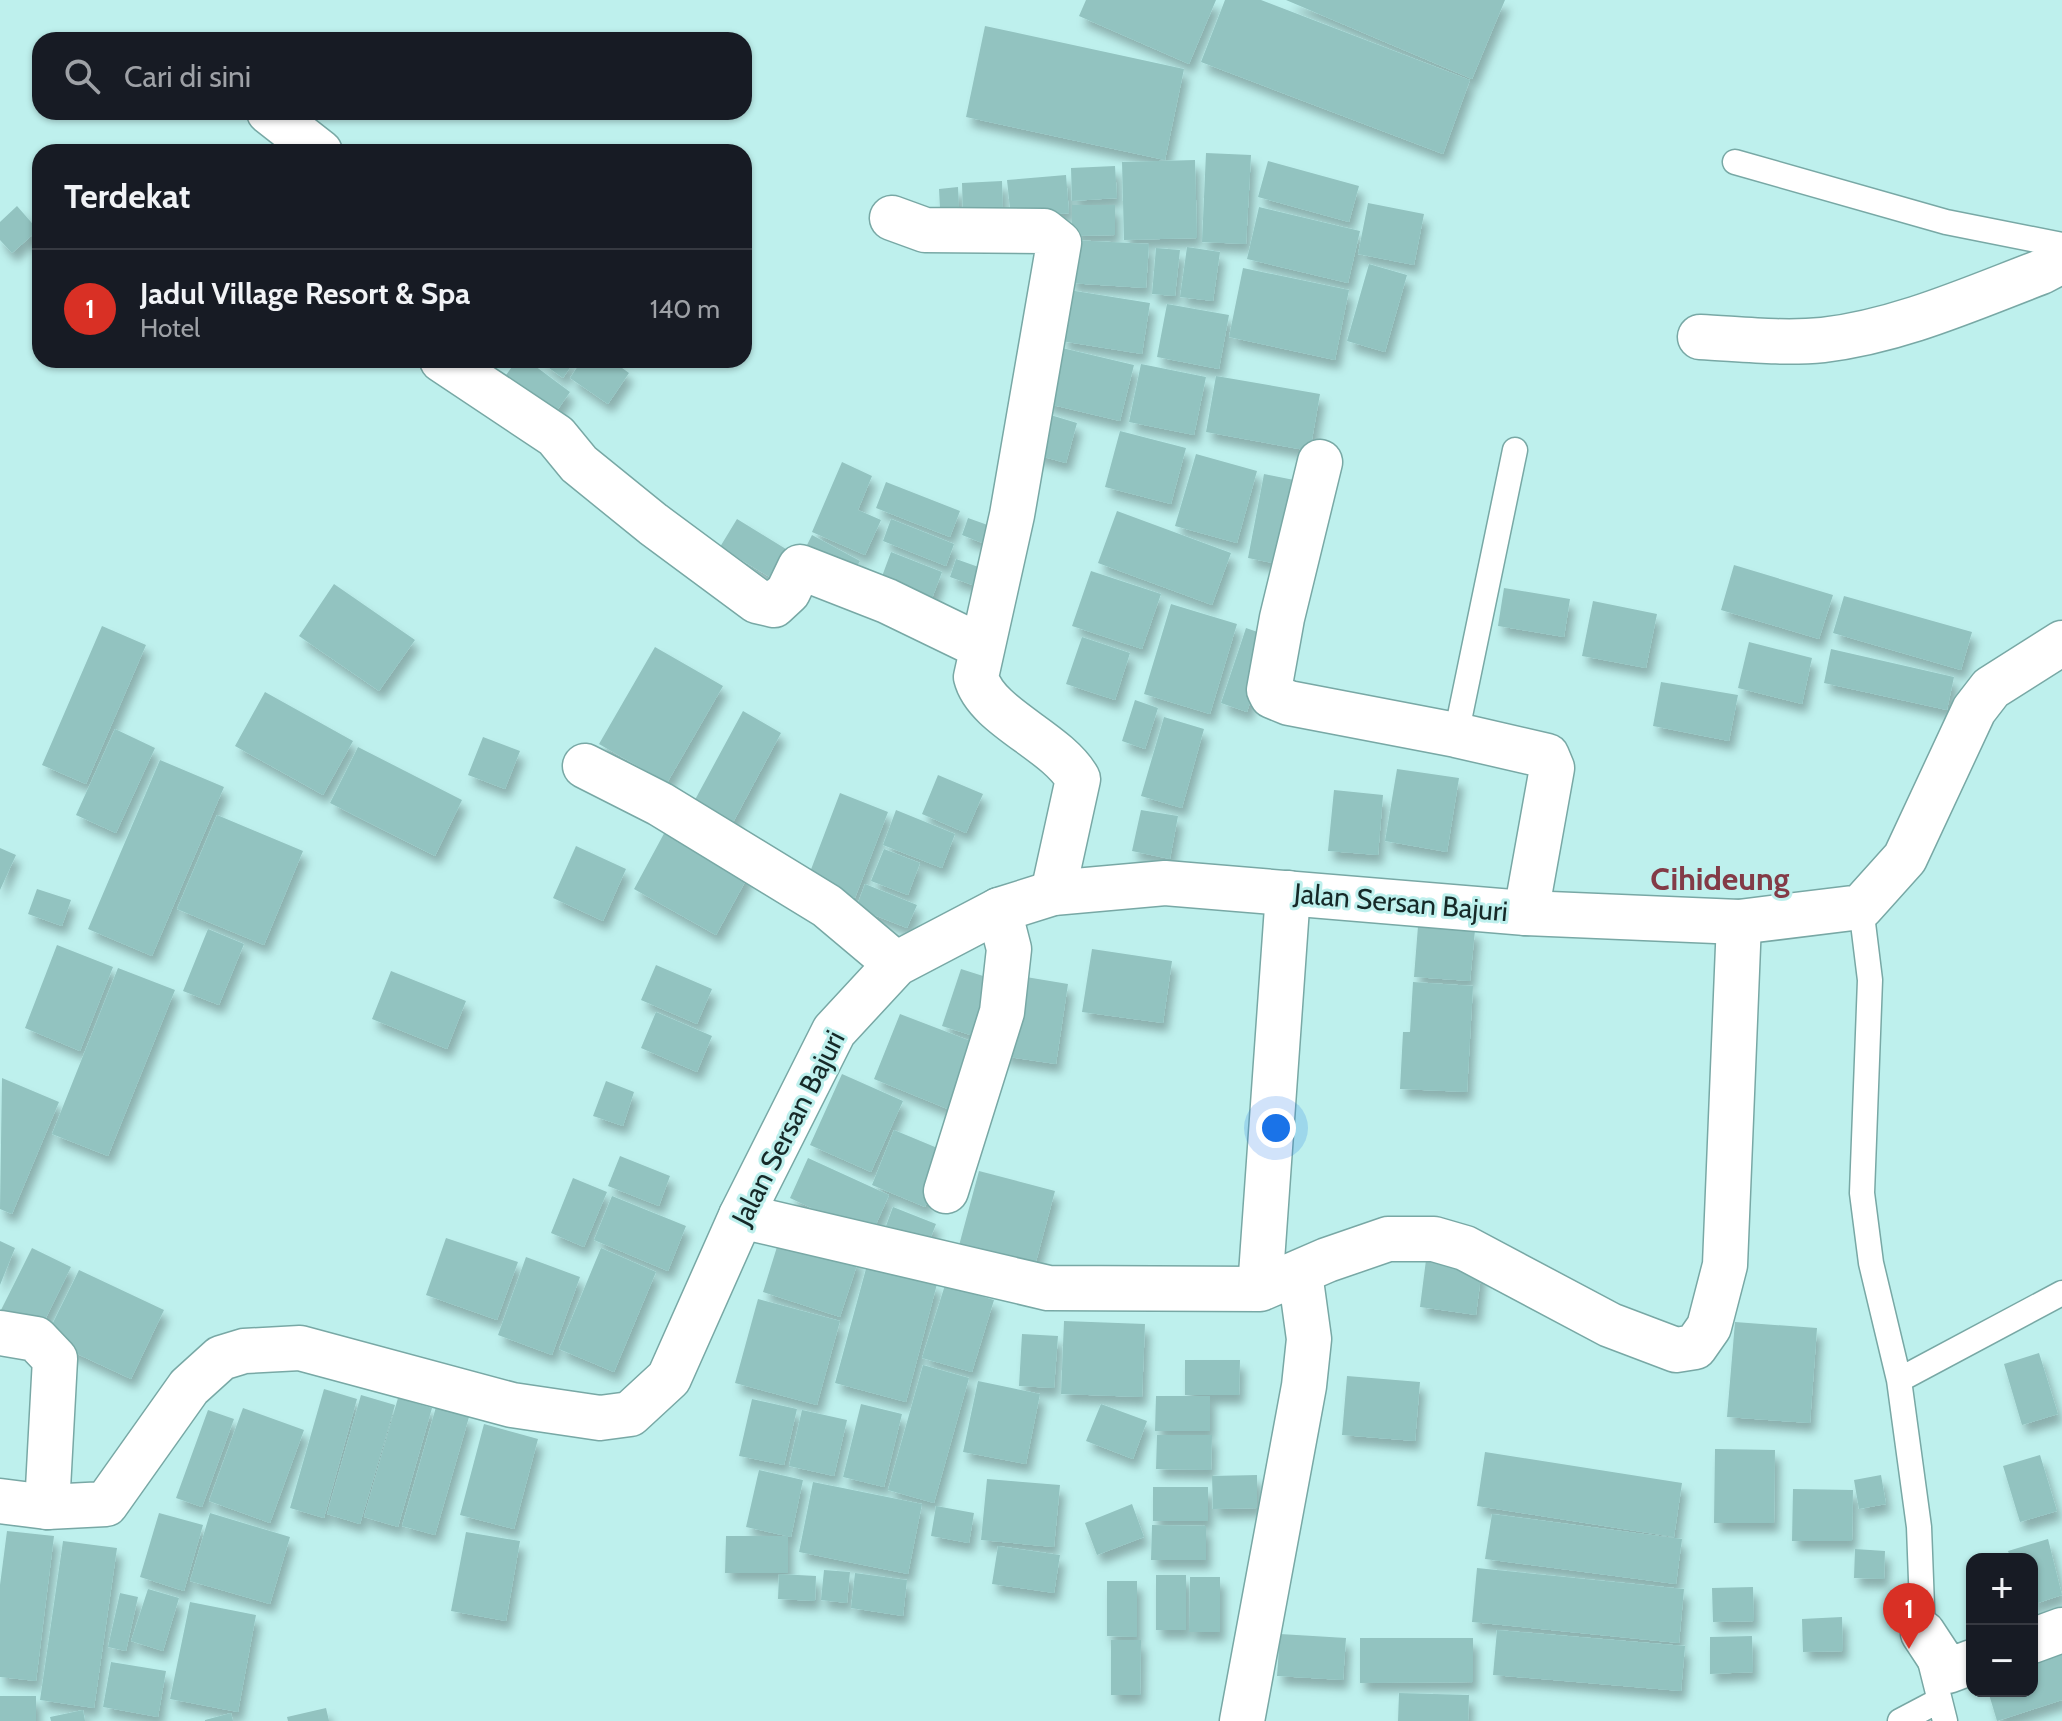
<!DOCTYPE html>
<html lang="id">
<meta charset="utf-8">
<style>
body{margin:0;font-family:Cabin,sans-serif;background:#242831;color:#f1f3f6}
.controls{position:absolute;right:24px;bottom:24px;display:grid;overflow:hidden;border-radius:16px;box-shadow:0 2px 6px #0004}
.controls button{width:72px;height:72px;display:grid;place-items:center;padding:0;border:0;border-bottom:2px solid #363941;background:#171b24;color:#f1f3f6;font:40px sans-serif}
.you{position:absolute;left:1276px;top:1128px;width:28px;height:28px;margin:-20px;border:6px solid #fff;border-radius:50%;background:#1a73e8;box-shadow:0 0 0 12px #1a73e833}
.badge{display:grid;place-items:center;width:52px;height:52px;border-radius:50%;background:#d93025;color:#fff;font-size:26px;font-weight:700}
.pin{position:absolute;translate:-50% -66px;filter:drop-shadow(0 2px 4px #0008)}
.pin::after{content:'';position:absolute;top:42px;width:28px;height:24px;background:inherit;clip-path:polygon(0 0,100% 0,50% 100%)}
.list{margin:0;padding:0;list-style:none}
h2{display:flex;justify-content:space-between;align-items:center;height:104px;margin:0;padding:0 32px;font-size:34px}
h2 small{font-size:26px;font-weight:400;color:#9ea1a6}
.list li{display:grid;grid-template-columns:52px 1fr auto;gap:24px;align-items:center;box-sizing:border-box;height:120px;padding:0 32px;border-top:2px solid #363941}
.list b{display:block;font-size:30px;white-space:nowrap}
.list p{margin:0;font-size:26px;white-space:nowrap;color:#9ea1a6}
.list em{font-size:26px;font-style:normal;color:#9ea1a6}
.icon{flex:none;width:44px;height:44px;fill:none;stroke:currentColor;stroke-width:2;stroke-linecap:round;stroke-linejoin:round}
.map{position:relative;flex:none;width:2062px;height:1721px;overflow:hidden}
.search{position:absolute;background:#171b24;box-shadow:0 2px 6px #0004;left:32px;top:32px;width:720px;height:88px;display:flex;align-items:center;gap:20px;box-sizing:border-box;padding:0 28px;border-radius:24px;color:#9ea1a6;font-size:30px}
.panel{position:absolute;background:#171b24;box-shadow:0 2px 6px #0004;left:32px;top:144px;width:720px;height:224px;border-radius:24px}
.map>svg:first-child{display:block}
</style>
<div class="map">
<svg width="2062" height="1721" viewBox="0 0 2062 1721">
<defs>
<filter id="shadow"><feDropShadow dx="5" dy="9" stdDeviation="4" flood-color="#0004"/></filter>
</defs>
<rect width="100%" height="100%" fill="#bef0ed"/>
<path fill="#92c3c0" filter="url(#shadow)" d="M1086 0H1216L1189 64 1079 16Z
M1225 0H1261L1470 80 1443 154 1201 62Z
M1286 0H1505L1472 79Z
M985 26 1184 69 1165 160 966 117Z
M1206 153 1251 155 1246 244 1202 242Z
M1195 160 1197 238 1124 240 1122 162Z
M1268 161 1359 186 1349 222 1258 197Z
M1115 166 1117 198 1072 201 1071 168Z
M1066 175 1069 213 1011 218 1007 180Z
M1002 181 1003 213 963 216 962 183Z
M958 187 960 227H941L939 189Z
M1368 203 1424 214 1414 265 1358 254Z
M1072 205H1115V235L1072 236Z
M17 206 38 230 12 253 0 240V222Z
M1259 207 1360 231 1348 283 1247 259Z
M1072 240 1149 244 1146 288 1069 283Z
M1187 247 1220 252 1213 301 1180 297Z
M1156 248 1180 250 1175 296 1152 294Z
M1369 264 1407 275 1385 352 1347 341Z
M1243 268 1349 290 1335 360 1229 337Z
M1069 290 1150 303 1142 354 1061 341Z
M1167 304 1229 315 1219 369 1157 357Z
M1058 347 1134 365 1120 421 1044 403Z
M517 360H527L570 392 549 422 498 386Z
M538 360H575L563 378Z
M582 360H611L629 373 608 404 570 378Z
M1141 364 1206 377 1194 435 1129 422Z
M1216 376 1320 394 1310 451 1206 432Z
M1044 413 1077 423 1066 463 1033 454Z
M1120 431 1186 448 1171 504 1105 487Z
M1196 454 1257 471 1237 543 1175 526Z
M842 462 872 476 858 510 881 520 865 555 812 532Z
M1264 474 1304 482 1287 566 1248 558Z
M886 482 960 511 950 537 876 508Z
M1117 511 1231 553 1212 605 1098 563Z
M968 518 996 528 990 546 962 535Z
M737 519 794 554 778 582 720 547Z
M891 519 954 544 946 566 883 541Z
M812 535 860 561 848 582 801 557Z
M891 552 942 572 928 609 877 590Z
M956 559 984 569 978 587 950 577Z
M1734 565 1833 595 1819 639 1721 610Z
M1091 571 1161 594 1142 649 1072 626Z
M334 584 415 640 379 691 299 636Z
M1504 588 1570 599 1564 637 1498 626Z
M1844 596 1972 632 1961 670 1833 633Z
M1593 601 1657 614 1646 668 1582 656Z
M1171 604 1237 624 1210 714 1144 694Z
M102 626 146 645 86 784 42 765Z
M1246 628 1272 637 1247 712 1221 703Z
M1082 637 1130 653 1115 700 1066 684Z
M1749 642 1812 658 1802 704 1738 688Z
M655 647 723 686 667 783 599 744Z
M1831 649 1954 677 1947 710 1824 683Z
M1661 682 1738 695 1729 741 1653 726Z
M265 692 353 741 323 795 235 746Z
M1135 700 1158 708 1145 749 1122 741Z
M743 711 781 733 729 830 690 809Z
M1164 717 1204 729 1182 808 1141 796Z
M115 729 155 748 116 833 76 815Z
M483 737 520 751 505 789 468 775Z
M358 747 462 800 435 856 330 803Z
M160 760 224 787 152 956 88 929Z
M1397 769 1459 778 1447 852 1385 841Z
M938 775 983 794 966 833 922 814Z
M1334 790 1383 795 1378 855 1328 851Z
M840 793 888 812 855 898 807 880Z
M896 810 955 834 942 868 883 845Z
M1141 810 1178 816 1170 859 1132 851Z
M217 815 303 851 264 945 177 909Z
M667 828 750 873 716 935 634 889Z
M576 846 626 869 603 921 553 898Z
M0 848 16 855 0 890Z
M884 849 920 863 908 895 871 881Z
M865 884 917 905 907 928 856 908Z
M37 889 71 900 62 926 28 914Z
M1418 926 1475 930 1470 981 1414 977Z
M208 929 244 944 219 1005 183 991Z
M57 945 113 967 80 1051 25 1028Z
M1092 949 1172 961 1163 1023 1082 1012Z
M656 965 712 989 697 1024 641 1000Z
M118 968 175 990 108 1156 52 1134Z
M961 969 1002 982 983 1039 942 1026Z
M391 971 466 1001 447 1049 372 1019Z
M1014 975 1068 984 1056 1064 1002 1056Z
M1413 982 1473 986 1467 1092 1400 1089 1403 1032H1410Z
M656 1012 712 1036 697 1072 641 1048Z
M900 1014 981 1045 955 1112 874 1079Z
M842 1074 903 1101 871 1172 810 1145Z
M2 1078 59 1102 12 1214 0 1209Z
M606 1081 634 1092 623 1126 593 1116Z
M894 1130 947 1152 925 1207 872 1185Z
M620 1156 670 1176 659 1206 608 1186Z
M808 1158 889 1195 871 1236 790 1198Z
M979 1171 1055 1191 1033 1273 957 1253Z
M573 1178 607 1192 584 1247 551 1233Z
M612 1196 686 1226 668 1271 594 1240Z
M893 1207 936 1224 926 1250 883 1234Z
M781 1234 859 1259 840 1317 763 1292Z
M446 1238 518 1262 497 1320 426 1295Z
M0 1241 15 1248 0 1285Z
M32 1248 71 1267 39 1332 0 1312Z
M601 1248 656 1272 614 1372 559 1349Z
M526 1257 580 1277 552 1355 498 1335Z
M1426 1260 1482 1268 1476 1315 1420 1307Z
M867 1265 937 1284 906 1402 835 1383Z
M79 1270 164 1310 131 1379 45 1339Z
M945 1285 994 1300 972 1372 922 1358Z
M758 1299 840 1321 817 1405 735 1383Z
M1064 1321 1145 1324 1142 1397 1061 1394Z
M1735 1322 1817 1328 1810 1423 1727 1417Z
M1022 1334 1058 1336 1054 1388 1019 1386Z
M2039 1353 2058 1414 2022 1425 2004 1364Z
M1185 1360H1240L1239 1395H1185Z
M923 1365 969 1378 934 1503 888 1490Z
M1347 1376 1420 1382 1415 1441 1342 1435Z
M978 1381 1040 1394 1026 1464 963 1452Z
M324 1389 357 1399 324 1518 290 1508Z
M361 1395 395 1405 360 1524 327 1514Z
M1156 1396H1210V1431H1155Z
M398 1398 432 1408 398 1527 364 1517Z
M752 1399 797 1409 784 1465 739 1456Z
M861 1404 902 1414 884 1487 843 1477Z
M1101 1404 1147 1421 1133 1459 1086 1441Z
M436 1407 469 1417 435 1535 402 1526Z
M243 1408 304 1430 270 1523 209 1501Z
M208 1410 234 1419 202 1507 176 1498Z
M802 1410 847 1420 834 1476 789 1466Z
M484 1424 538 1439 514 1529 460 1515Z
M1157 1435H1212L1211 1470 1156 1469Z
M1715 1449 1775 1450 1774 1523H1714Z
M1485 1452 1682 1483 1674 1537 1477 1506Z
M2040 1455 2057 1511 2020 1522 2003 1466Z
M759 1470 803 1480 791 1537 746 1527Z
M1257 1475V1508L1213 1509 1212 1476Z
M1881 1475 1886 1504 1859 1509 1854 1480Z
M987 1479 1060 1485 1054 1547 981 1540Z
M813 1482 922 1504 908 1574 799 1552Z
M1153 1487H1208V1521H1153Z
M1793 1489 1853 1490 1852 1541H1792Z
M1132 1504 1144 1537 1097 1555 1085 1523Z
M936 1506 974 1513 969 1543 931 1536Z
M159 1513 203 1525 184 1591 140 1577Z
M210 1513 290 1537 270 1604 190 1581Z
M1492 1514 1682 1539 1676 1584 1485 1559Z
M1152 1525 1206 1526V1560H1151Z
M7 1531 54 1536 36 1681 0 1677V1585Z
M466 1532 520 1541 506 1621 451 1611Z
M726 1536H788V1573H725Z
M2048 1539 2062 1595 2032 1605V1559H2011L2008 1551Z
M63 1541 117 1548 94 1708 40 1700Z
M998 1546 1060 1555 1054 1593 992 1584Z
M1855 1549 1885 1551 1884 1579 1854 1578Z
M1477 1568 1684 1589 1679 1643 1472 1622Z
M824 1570 850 1572 847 1603 821 1600Z
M855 1573 907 1580 903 1616 851 1608Z
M779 1574 816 1576 815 1601 778 1599Z
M1156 1575H1186V1630H1156Z
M1190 1577H1220V1632H1189Z
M1107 1581H1137V1637L1107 1636Z
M1753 1587 1754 1621 1713 1622 1712 1588Z
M148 1589 179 1598 163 1651 131 1641Z
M120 1593 138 1597 126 1651 108 1647Z
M190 1602 256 1615 238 1712 170 1699Z
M1842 1617 1843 1651 1803 1652 1802 1619Z
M1497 1630 1685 1646 1681 1691 1493 1675Z
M1280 1634 1346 1638 1343 1680 1277 1676Z
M1752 1636 1753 1672 1710 1674V1637Z
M1360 1638H1473V1682L1360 1683Z
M1111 1640H1141L1140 1695H1111Z
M2062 1642V1700L1997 1721 1988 1691H2032V1652Z
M111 1662 166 1671 158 1717 103 1707Z
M1399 1693 1469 1695 1468 1721H1398Z
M0 1696H36V1721H0Z
M326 1708 329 1721H288L287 1717Z
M83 1710 85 1721H51L50 1717Z
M231 1713 233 1721H205V1720Z"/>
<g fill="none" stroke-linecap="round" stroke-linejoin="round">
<defs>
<path id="service" d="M1735 162 1946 222 2062 245
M1456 735 1515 450
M1861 907 1870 980 1862 1193 1871 1263 1899 1380 1919 1527 1923 1633 1945 1721
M1899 1380 2062 1293
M1900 1721 1938 1701"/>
<path id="minor" d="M269 112 320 152
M892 218 925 230 1044 231 1059 243 1012 515 976 677C986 717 1057 741 1078 779L1053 893
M1700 337C1740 339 1782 344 1823 340 1899 331 1970 299 2041 272L2062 261
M442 360 556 436 579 464 653 524 757 601 774 605 788 592 800 567 887 601 982 647
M1320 462 1282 618 1269 690 1272 696 1289 703 1456 735 1547 756 1552 768 1526 913
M585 766 660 804 827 906 896 964
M946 1191 1002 1012 1009 949 999 910
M741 1216 1048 1288 1260 1289 1327 1260 1388 1239H1434L1465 1248 1610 1325 1676 1350 1695 1347 1709 1327 1725 1265 1739 922
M1260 1289 1288 893
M0 1333 36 1339 55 1359 47 1507
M1923 1633 1948 1671 1972 1662
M2032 1641 2062 1630
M1242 1721 1304 1386 1309 1339 1300 1273"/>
<path id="secondary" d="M0 1501 47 1507 106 1504 189 1387 221 1358 244 1351 300 1348 512 1405 600 1418 630 1414 669 1378 741 1216 834 1031 896 964 999 910 1053 893 1165 883 1526 913 1739 922 1861 907 1905 858 1974 710 1991 688 2062 643"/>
</defs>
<use href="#service" stroke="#78a8a5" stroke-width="27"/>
<use href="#minor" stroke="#78a8a5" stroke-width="47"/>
<use href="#secondary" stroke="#78a8a5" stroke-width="47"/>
<use href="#service" stroke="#fff" stroke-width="24"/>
<use href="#minor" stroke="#fff" stroke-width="44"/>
<use href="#secondary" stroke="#fff" stroke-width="44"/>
</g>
<g text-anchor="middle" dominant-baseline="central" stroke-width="6" stroke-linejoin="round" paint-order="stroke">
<g font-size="28" fill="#162928" stroke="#bef0ed">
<text transform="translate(1401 902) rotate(5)">Jalan Sersan Bajuri</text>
<text transform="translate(788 1128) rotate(-63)">Jalan Sersan Bajuri</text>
</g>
<g font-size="32" font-weight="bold" fill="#833b47" stroke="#bef0ed">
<text x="1720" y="878">Cihideung</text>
</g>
</g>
</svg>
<div class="controls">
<button>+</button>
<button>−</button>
</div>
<div class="you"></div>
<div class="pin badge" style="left:1909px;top:1649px">1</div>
<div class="search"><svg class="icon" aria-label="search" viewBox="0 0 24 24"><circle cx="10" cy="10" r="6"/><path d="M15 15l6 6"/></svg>Cari di sini</div>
<section class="panel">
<h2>Terdekat<small></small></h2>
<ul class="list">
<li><span class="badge">1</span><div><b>Jadul Village Resort &amp; Spa</b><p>Hotel</p></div><em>140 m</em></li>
</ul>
</section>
</div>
